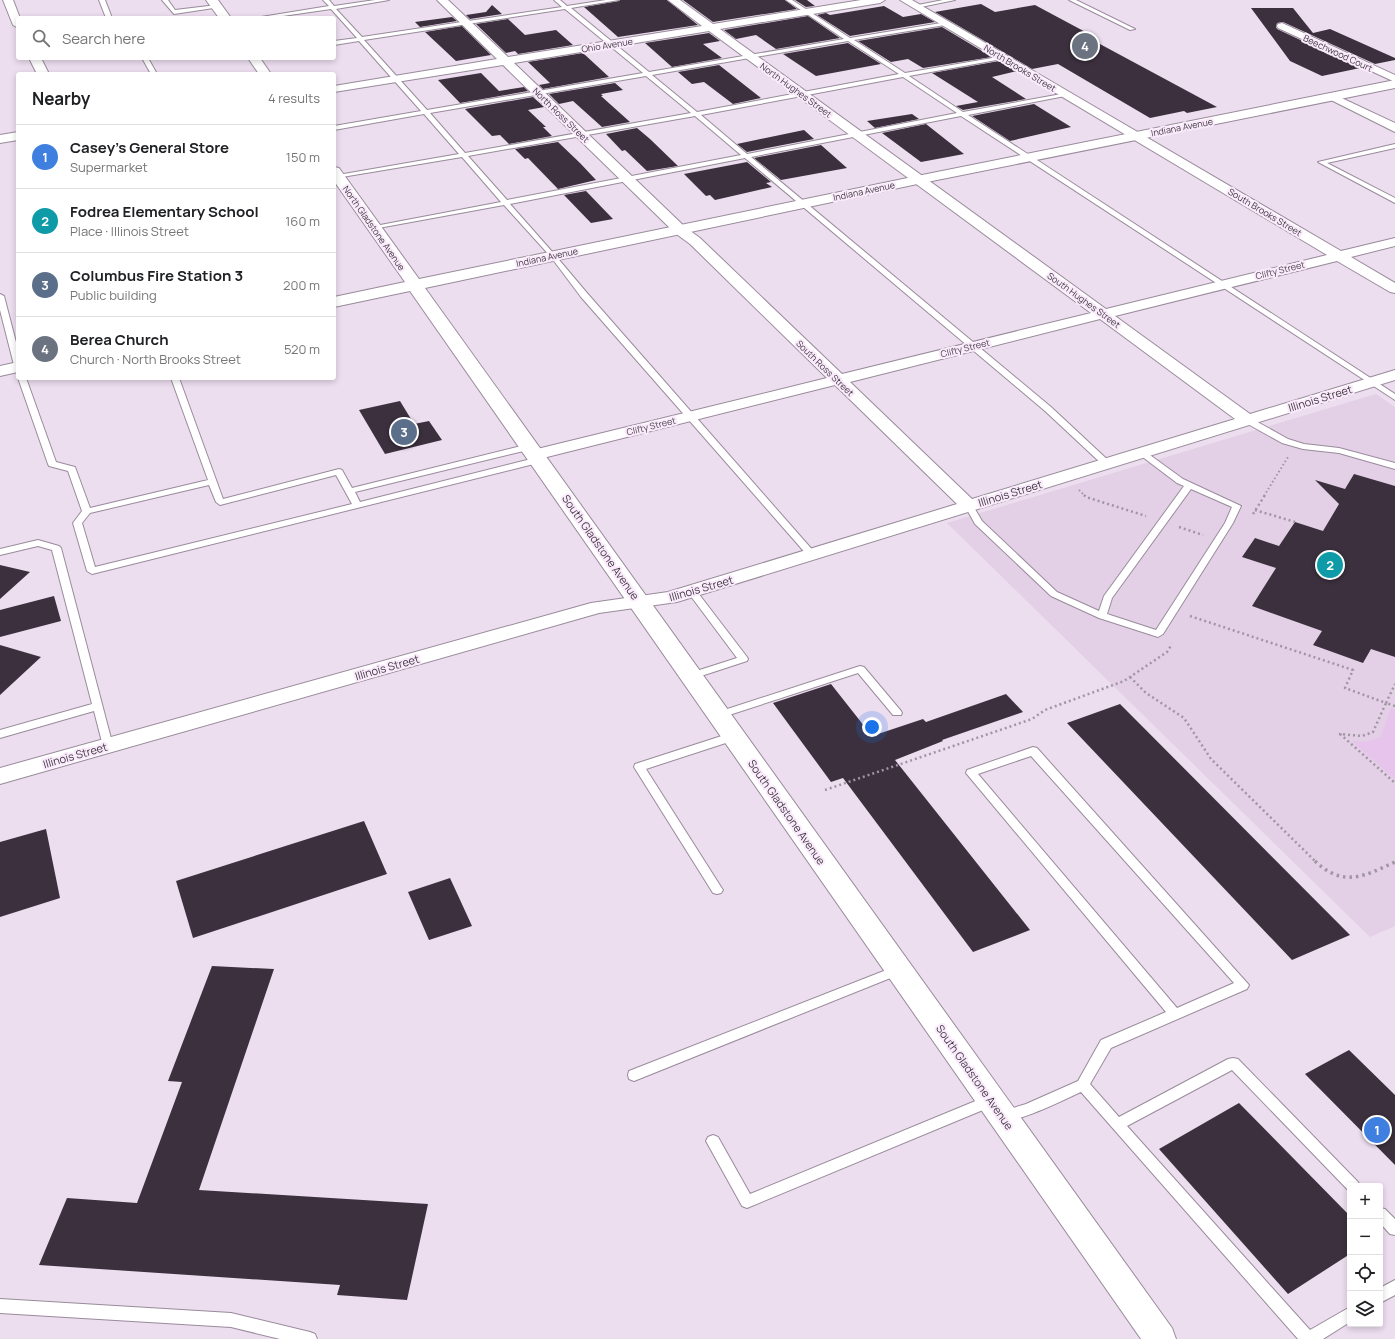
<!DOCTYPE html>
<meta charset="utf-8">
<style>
body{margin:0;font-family:Manrope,sans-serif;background:#f6f6f6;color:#202124}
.controls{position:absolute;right:12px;bottom:12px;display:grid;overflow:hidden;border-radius:4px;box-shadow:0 2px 6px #0003}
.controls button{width:36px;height:36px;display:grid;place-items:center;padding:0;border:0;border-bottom:1px solid #e0e0e0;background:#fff;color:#202124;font:20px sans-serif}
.you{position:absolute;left:872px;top:727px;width:14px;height:14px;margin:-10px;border:3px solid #fff;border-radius:50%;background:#1a73e8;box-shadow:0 0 0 6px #1a73e833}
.badge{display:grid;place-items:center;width:26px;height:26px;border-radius:50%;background:#408094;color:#fff;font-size:13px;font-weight:700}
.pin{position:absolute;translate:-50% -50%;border:2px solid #fff;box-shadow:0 1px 4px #0006}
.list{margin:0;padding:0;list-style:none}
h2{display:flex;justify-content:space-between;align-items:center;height:52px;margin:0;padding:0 16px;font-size:17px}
h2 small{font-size:13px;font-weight:400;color:#757577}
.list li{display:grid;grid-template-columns:26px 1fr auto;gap:12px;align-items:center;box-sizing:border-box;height:64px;padding:0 16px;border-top:1px solid #e0e0e0}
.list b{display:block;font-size:15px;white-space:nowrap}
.list p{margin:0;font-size:13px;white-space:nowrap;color:#757577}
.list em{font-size:13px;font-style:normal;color:#757577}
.icon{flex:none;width:22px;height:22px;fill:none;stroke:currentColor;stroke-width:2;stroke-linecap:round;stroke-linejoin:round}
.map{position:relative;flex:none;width:1395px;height:1339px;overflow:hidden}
.search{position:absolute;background:#fff;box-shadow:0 2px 6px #0003;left:16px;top:16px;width:320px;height:44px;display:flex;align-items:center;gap:10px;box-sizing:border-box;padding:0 14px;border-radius:4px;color:#757577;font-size:15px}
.panel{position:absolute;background:#fff;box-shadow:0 2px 6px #0003;left:16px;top:72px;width:320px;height:308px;border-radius:4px}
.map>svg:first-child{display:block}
</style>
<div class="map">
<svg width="1395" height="1339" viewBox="0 0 1395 1339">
<rect width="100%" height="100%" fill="#ecddef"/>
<path fill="#e3cfe6" d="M1376 394 1395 407V926L1370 937 947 523Z"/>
<path fill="#e6c4ec" d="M1391 708 1395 710V779L1352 741 1367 742 1381 737Z"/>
<path fill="#3c303e" d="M620 0H667L698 25 618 37 584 7 619 1Z
M683 0H785L797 9 713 22Z
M795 0H807L815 6 806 7Z
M981 4 995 12 1035 5 1091 35 1085 36 1217 107 1187 113 1184 111 1150 118 1058 64 1032 69 935 12Z
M492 5 502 14 470 19 466 15 486 12Z
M884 6 903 17 921 14 935 22 850 36 817 15 826 13 830 15Z
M1251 8H1293L1313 33 1330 29 1395 58V60L1375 64 1283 22 1277 23 1276 27 1277 29 1360 68 1322 76 1290 61Z
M808 16 840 38 776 49 756 35 736 39 724 30Z
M452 17 457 21 420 27 415 22Z
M508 19 525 35 556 30 573 45 518 54 515 51 506 53 476 24Z
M462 26 491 55 456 61 425 32Z
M942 27 992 57 923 68 908 59 891 62 858 41Z
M709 33 720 41 703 44 722 58 672 67 645 43Z
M848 43 881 64 816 76 783 54Z
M583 53 609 77 543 89 539 85 550 83 528 62Z
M999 61 1017 71 992 77 1026 99 963 110 956 106 978 102 932 73Z
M719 65 761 98 733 104 704 82 692 84 678 72Z
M481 73 499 91 524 87 528 91 460 103 438 80Z
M615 83 623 90 601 94 603 96H601L630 122 602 127 573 101 559 104 549 94Z
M533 97 544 107 528 110 546 127H543L552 136 509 144 500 135 492 136 465 109Z
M1034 104 1071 127 1010 141 972 116Z
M912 114 919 119 875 128 867 121Z
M926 124 964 154 921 162 882 133Z
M637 128 650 139 678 166 647 171 625 150 622 151 606 134Z
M804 130 814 139 747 152 737 144Z
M558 142 580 163 596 180 558 189 528 158 525 159 515 149Z
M821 145 847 168 781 180 754 158Z
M747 162 771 182 766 183 772 187 715 200 710 195 706 196 684 174Z
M586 191 613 219 591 223 564 195Z
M400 401 414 424 429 421 442 440 385 454 359 410Z
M1354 474 1395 486V657L1371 649 1363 663 1313 645 1322 631 1252 606 1276 568 1242 557 1255 538 1279 546 1295 522 1323 531 1339 504 1315 480 1345 489Z
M0 565 30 572 0 599Z
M54 596 61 621 0 637V610Z
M0 645 41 657 0 695Z
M831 684 872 736 923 719 926 722 1006 694 1023 712 942 740 943 741 895 760 1030 930 973 952 843 778 831 782 773 703Z
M1120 704 1350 935 1292 960 1067 723Z
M364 821 387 874 193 938 176 881Z
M46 829 60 898 0 917V842Z
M450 878 472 926 429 940 408 892Z
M212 966 274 969 199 1190 428 1204 407 1300 337 1295 340 1285 39 1265 67 1198 137 1203 182 1082 168 1081Z
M1349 1050 1395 1095V1165L1305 1074Z
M1239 1103 1350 1216V1254L1288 1294 1159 1149Z"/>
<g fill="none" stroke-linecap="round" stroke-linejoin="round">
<defs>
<path id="lane" d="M99 0H105L112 18H106Z
M162 0H168L175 10 217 5 220 7 174 14Z
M323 0H329L334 6 375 0H389L336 9 362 37 562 7 554 0H560L567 6 606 0H619L571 8 649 72 844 39 786 0H792L850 38 947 22 948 23 945 25 854 40 905 73 1004 56 1005 57 1002 59 909 76 963 112 1067 93 1068 94 1065 96 968 115 1395 394V400L961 116 751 157 1051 407 1110 462 1111 464 1110 466H1104L1045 411 745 158 510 204 555 255 587 293 816 554 811 557 808 556 581 297 551 257 504 205 373 229V227L375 226 501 202 462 157 336 178 335 177 338 175 459 154 424 114 334 130V126L421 111 359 41 334 45V41L357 38 331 9 269 18H255L329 6ZM565 9 643 73 427 110 364 40ZM848 41 899 74 697 112 652 75ZM646 76 691 113 465 153 430 113ZM903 77 957 113 747 154 701 115ZM695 116 741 155 507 200 468 156Z
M943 0H955L916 8 913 6Z
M1069 0H1076L1135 29 1130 30Z
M142 58H148L157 74H151Z
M1395 144V148L1327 163 1395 198V203L1318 162Z
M0 294 4 296 18 350V367L14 365 0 310Z
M18 378H26L56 462 75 467 90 508 208 480 171 378H179L223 499 339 469 342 470 352 488 529 444 533 447 532 449 355 492 360 502 539 457 543 460 542 462 92 574 87 571 73 523 82 511 68 471 49 466 48 464ZM336 475 352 504 95 567 82 523 90 513 209 485 216 502 220 505Z
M1246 419H1252L1288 439 1304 444 1339 448 1395 463V469L1339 453 1303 449 1282 443 1246 423Z
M1143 450 1183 479 1241 506 1233 523 1163 634 1158 637 1099 618 1051 596 975 524 965 506 969 503 972 504 982 521 1057 592 1099 611 1104 596 1184 486 1177 483 1140 455 1139 453 1140 451ZM1191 489 1232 507 1225 523 1156 630 1107 614 1112 598Z
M38 540 59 546 61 548 113 746 112 749H104L103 746 94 711 0 738V730L92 704 52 550 38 546 0 555V549Z
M692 588 695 589 747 657 748 659 747 661 695 678H687L686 676 687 674 737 658 687 591Z
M860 666 864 667 901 711 902 713 901 715H893L858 673 723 717H715L714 715 715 713Z
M734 732 738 733 739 736 738 739 646 769 721 887 723 890 721 893 717 894 713 893 634 767 635 764Z
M1033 747 1037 748 1249 985 1247 989 1111 1048 1090 1084 1119 1117 1228 1059 1233 1058 1238 1059 1358 1182 1360 1186H1350V1191L1348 1190 1232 1070 1127 1126 1310 1330 1350 1307V1322L1323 1339H1298L1081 1092C1065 1099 1015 1125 1000 1120L998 1116 1000 1112 1026 1104 1078 1081 1101 1040 1166 1012 966 773 967 770ZM1031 756 1234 983 1177 1008 978 774Z
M899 965 903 967 905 970 903 973 639 1079 634 1081 629 1079 628 1075 629 1071Z
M990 1095 995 1097 997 1101 995 1105 747 1208 742 1206 706 1141 708 1137 713 1135 718 1137 750 1194Z
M1380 1208 1385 1209 1395 1219V1235L1390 1234 1380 1223Z
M1395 1280V1295L1380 1303V1288Z
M0 1299 231 1313 310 1332 315 1334 317 1339H280L231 1327 0 1313Z"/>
<path id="street" d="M3 0H13L20 18H18V28L13 25Z
M437 0H448L508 57 702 26 668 0H680L713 24 861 0H885L880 3 720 29 1106 309 1327 255 900 0H912L1341 251 1395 238V246L1351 257 1395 283V293L1390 292 1337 261 1115 316 1250 414 1395 370V380L677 602 599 613 0 784V768L591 603 668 592 957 504 835 385 535 460 529 459 527 455 529 451 827 378 690 244 675 233 503 65 334 92V86L497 59ZM709 31 1091 313 842 374 700 238 685 227 514 63ZM1100 319 1235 419 972 499 850 382Z
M1282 23 1395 75V82L1278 28 1277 26 1278 24Z
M29 58H41L49 74H37Z
M1333 94 1395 123V132L1329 99 1327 97 1329 95Z
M18 132V140L0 143V135Z"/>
<path id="secondary" d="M206 0H218L231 18H219Z
M248 58H260L271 74H259Z
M1395 80V88L927 182 425 288 1172 1328 1176 1339H1141L410 291 334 307V297L405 282 334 181V167L339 168 419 279 927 174Z
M18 362V372L0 376V366Z"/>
</defs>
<use href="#lane" stroke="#998b9b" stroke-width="2"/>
<use href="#street" stroke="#998b9b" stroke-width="2"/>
<use href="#secondary" stroke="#998b9b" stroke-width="2"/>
<path stroke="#a095a2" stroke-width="2" stroke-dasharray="1.5 2.5" stroke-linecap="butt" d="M1079 490 1085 496
M1264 496 1288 457"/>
<path stroke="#a095a2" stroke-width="2.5" stroke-dasharray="2 3" stroke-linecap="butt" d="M1084 495 1086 497 1146 516
M1255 510 1295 522
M1253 514 1265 495
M1179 527 1203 535
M1190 616 1353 670 1345 688 1386 703 1395 684
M1130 677 1146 693 1184 718 1211 759 1316 862
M1395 706 1386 703 1373 732 1362 736 1340 734 1395 783
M825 790 1032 719 1045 710 1124 681 1167 652 1172 644"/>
<path stroke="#a095a2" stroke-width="3.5" stroke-dasharray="2.5 4" stroke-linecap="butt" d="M1315 861C1343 888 1365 876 1395 862"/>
<use href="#lane" fill="#fff" fill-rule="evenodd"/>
<use href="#street" fill="#fff" fill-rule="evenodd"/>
<use href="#secondary" fill="#fff" fill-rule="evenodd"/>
</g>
<g text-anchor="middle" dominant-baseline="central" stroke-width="4" stroke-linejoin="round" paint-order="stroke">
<g font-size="9" fill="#403a41" stroke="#faeafc">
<text transform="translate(607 45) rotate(-9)">Ohio Avenue</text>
<text transform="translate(1338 53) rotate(25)">Beechwood Court</text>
<text transform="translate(1020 68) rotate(31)">North Brooks Street</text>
<text transform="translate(796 90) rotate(36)">North Hughes Street</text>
<text transform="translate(561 115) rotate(44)">North Ross Street</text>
<text transform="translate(1182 127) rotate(-11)">Indiana Avenue</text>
<text transform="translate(864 191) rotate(-12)">Indiana Avenue</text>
<text transform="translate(1265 212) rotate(31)">South Brooks Street</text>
<text transform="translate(374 228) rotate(55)">North Gladstone Avenue</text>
<text transform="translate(547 257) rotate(-12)">Indiana Avenue</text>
<text transform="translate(1280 270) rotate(-14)">Clifty Street</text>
<text transform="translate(1084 300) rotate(36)">South Hughes Street</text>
<text transform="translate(965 348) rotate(-14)">Clifty Street</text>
<text transform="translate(825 368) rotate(44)">South Ross Street</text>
<text transform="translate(651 426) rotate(-14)">Clifty Street</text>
</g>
<g font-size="11" fill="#403a41" stroke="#faeafc">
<text transform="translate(1320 398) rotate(-17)">Illinois Street</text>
<text transform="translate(1010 493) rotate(-17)">Illinois Street</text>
<text transform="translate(601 547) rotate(55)">South Gladstone Avenue</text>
<text transform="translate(701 588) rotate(-16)">Illinois Street</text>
<text transform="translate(387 667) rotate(-16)">Illinois Street</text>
<text transform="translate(75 755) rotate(-16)">Illinois Street</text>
<text transform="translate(787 812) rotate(55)">South Gladstone Avenue</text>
<text transform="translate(975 1077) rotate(55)">South Gladstone Avenue</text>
</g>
</g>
</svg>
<div class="controls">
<button>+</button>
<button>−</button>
<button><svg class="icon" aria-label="locate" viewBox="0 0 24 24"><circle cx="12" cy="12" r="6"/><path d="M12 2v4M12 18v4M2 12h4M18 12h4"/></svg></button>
<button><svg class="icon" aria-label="layers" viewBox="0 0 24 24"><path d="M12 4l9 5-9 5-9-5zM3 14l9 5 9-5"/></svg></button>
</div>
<div class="you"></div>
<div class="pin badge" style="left:1377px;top:1130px;background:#3f7fe0">1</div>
<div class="pin badge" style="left:1330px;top:565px;background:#0f9aa8">2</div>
<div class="pin badge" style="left:404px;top:432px;background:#5c6f8a">3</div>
<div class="pin badge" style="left:1085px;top:46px;background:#6b7280">4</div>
<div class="search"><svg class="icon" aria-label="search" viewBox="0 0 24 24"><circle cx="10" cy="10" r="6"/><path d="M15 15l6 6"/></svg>Search here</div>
<section class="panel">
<h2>Nearby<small>4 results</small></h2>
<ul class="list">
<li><span class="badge" style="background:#3f7fe0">1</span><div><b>Casey's General Store</b><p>Supermarket</p></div><em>150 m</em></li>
<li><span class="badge" style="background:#0f9aa8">2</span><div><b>Fodrea Elementary School</b><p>Place · Illinois Street</p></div><em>160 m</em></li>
<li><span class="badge" style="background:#5c6f8a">3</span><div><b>Columbus Fire Station 3</b><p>Public building</p></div><em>200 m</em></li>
<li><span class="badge" style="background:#6b7280">4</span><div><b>Berea Church</b><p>Church · North Brooks Street</p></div><em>520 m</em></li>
</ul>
</section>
</div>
